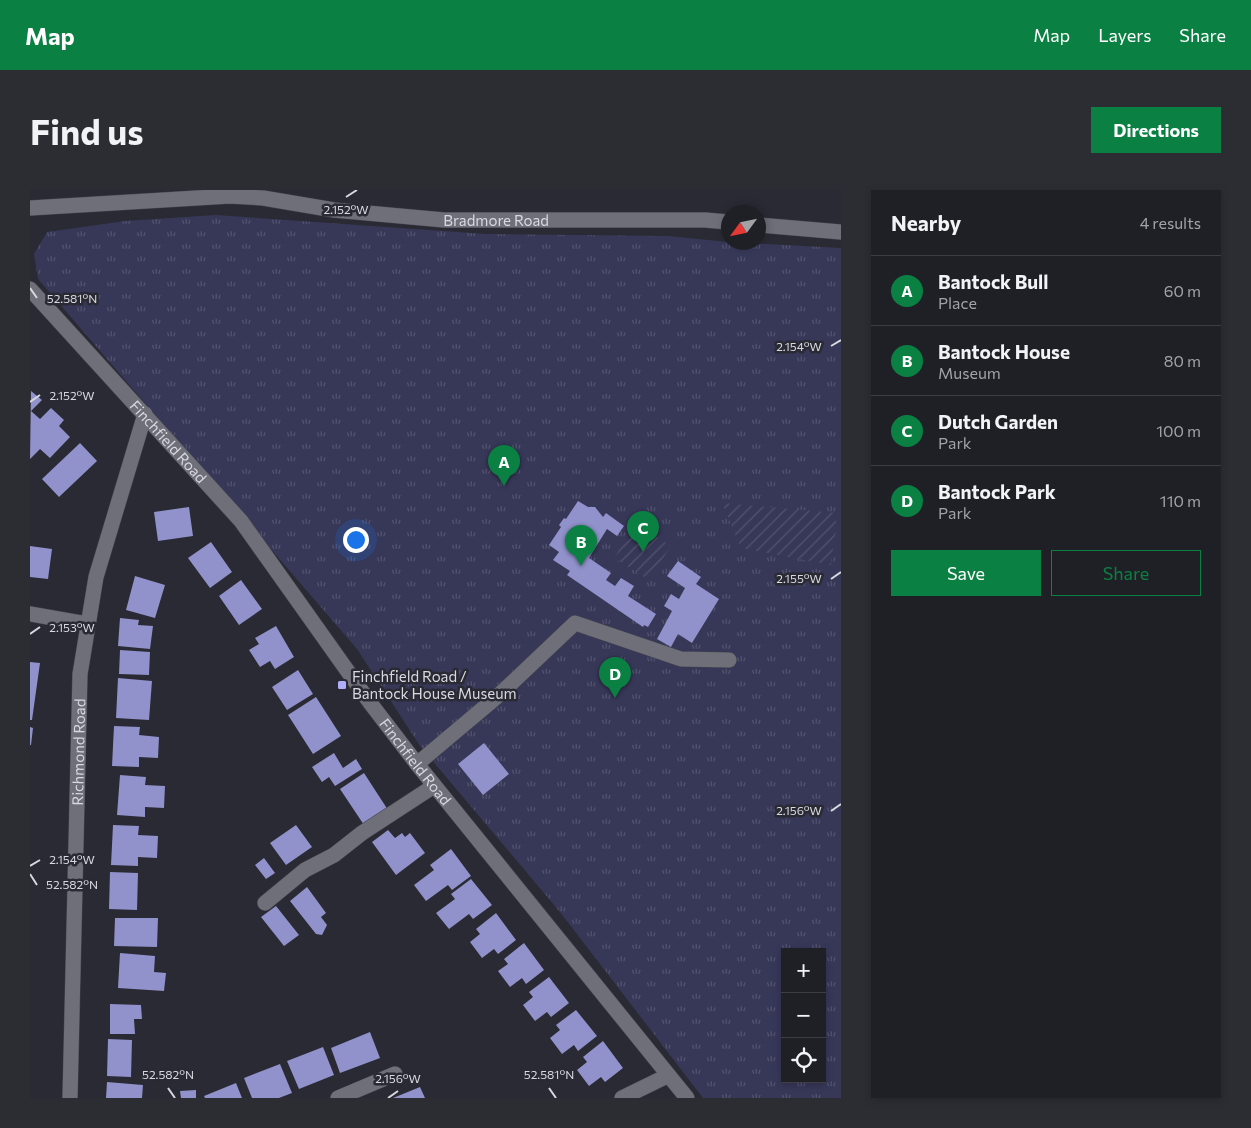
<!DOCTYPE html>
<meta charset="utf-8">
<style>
body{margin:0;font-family:Commissioner,sans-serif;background:#2c2d32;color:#f1f3f6}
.controls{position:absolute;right:15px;bottom:15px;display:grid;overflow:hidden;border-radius:0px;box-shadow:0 2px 8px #0003}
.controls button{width:45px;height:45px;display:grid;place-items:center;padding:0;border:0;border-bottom:1px solid #3c3e43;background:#1f2026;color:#f1f3f6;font:25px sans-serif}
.compass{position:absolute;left:691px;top:15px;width:45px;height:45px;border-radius:50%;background:#1f2026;box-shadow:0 2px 8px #0003;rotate:237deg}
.you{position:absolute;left:325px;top:349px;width:18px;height:18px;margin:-12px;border:4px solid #fff;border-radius:50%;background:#1a73e8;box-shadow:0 0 0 8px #1a73e833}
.badge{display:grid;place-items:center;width:32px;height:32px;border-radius:50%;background:#0b8043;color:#fff;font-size:16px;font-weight:700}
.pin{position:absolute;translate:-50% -41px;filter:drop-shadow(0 1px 2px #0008)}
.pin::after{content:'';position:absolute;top:26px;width:18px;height:15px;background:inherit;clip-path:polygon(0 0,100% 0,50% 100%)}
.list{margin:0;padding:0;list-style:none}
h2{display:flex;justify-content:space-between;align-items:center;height:65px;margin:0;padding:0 20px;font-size:21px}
h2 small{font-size:16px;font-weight:400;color:#a1a3a7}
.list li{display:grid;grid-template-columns:32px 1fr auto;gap:15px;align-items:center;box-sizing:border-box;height:70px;padding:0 20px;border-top:1px solid #3c3e43}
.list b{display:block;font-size:19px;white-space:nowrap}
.list p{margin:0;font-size:16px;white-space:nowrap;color:#a1a3a7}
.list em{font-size:16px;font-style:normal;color:#a1a3a7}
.actions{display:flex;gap:10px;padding:15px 20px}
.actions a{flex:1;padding:11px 0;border:1px solid #0b8043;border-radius:0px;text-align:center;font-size:18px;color:#0b8043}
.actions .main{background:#0b8043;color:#fff}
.icon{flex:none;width:28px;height:28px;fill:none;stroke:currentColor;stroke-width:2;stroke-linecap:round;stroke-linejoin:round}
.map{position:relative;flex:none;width:811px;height:908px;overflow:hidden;border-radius:0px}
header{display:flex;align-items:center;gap:30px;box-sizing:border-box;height:70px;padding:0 25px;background:#0b8043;color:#fff}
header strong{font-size:24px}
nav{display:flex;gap:28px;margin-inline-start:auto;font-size:18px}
.intro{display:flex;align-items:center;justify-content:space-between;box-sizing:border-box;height:120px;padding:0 30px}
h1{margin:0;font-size:35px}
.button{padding:12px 22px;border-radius:0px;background:#0b8043;color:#fff;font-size:18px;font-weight:700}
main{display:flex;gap:30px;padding:0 30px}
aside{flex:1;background:#1f2026;border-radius:0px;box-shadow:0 2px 8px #0003}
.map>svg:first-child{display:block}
</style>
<header>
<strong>Map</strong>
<nav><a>Map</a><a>Layers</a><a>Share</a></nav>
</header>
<div class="intro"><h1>Find us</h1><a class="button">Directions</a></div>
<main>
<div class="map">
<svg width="811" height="908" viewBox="0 0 811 908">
<defs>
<pattern id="park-tufts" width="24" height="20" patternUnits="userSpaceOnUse" patternTransform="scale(1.25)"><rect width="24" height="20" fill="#373758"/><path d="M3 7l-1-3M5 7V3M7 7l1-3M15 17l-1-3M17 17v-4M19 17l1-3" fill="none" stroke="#535370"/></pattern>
<pattern id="garden-furrows" width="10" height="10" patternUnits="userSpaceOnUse" patternTransform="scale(1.25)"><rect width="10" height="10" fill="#373758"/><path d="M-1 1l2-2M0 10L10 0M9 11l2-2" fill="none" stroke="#535370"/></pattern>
</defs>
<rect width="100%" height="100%" fill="#292a33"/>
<path fill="url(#park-tufts)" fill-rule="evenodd" d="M186 25 456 44 638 46 698 52 811 58V908H673L530 722 390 556 327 459 8 89 4 64 17 42 95 31ZM755 762H792V889H755Z"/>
<path fill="url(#garden-furrows)" d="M692 313 807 323 801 375 711 358Z
M606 333 641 356 619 390 584 368Z"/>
<path fill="#9191cb" d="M1 201 12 210 1 221 10 229 21 218 34 230 29 236 40 247 20 268 10 259 0 269Z
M50 253 67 271 29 307 12 289Z
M548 311 558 317H565L573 327 576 323 594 336 587 346 577 339 559 368 581 383 576 390 585 396 591 388 604 396 598 406 626 424 618 437 614 435 613 437 537 385 540 381 523 370 529 362 519 355 531 337 529 335 534 328 536 329Z
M159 317 163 346 128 351 124 322Z
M181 352 202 382 180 398 158 368Z
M0 356 22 359 18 389 0 387Z
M648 371 671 387 666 394 689 409 662 453 648 444 641 457 627 449 642 421 634 416 641 404 649 409 655 398 637 386Z
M105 386 135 395 125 428 96 420Z
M211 390 232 419 209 435 189 406Z
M90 428 109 430 108 435 123 436 120 459 88 456Z
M246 436 264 467 245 479 240 471 230 477 219 460 229 454 225 448Z
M90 460 120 462 119 485 89 484Z
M0 472 10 473 2 530H0Z
M268 480 283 504 257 520 242 497Z
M88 488 122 491 119 530 86 528Z
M286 507 311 546 283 564 258 525Z
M84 536 110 537 109 545 129 547 128 568 109 567V577L82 576Z
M0 537 3 538 1 555H0Z
M454 553 479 584 453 605 428 574Z
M304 563 313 578 326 569 332 579 305 596 299 587 292 592 282 577Z
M334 583 358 620 334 635 310 599Z
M90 585 116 587 115 595 135 596 134 618 115 617V627L87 625Z
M83 635 109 636 108 645 128 646 127 668 108 667V676L81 675Z
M266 635 282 657 256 675 240 653Z
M358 640 365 648 372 643 375 647 380 643 395 663 366 685 342 652Z
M421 659 441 686 422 700 418 695 396 711 384 695 404 680 400 675Z
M234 668 245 683 236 689 225 675Z
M80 682 108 683 107 720 79 719Z
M441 689 462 715 443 729 439 724 419 739 406 723 425 709 421 704Z
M277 697 296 723 291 727 297 735 292 745 286 744 260 711Z
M246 716 269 745 254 756 231 727Z
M466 723 486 750 468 764 464 759 452 768 440 752 450 744 446 739Z
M85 728H128L127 757 84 756Z
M494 753 514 780 496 794 492 788 480 797 468 781 478 774 474 769Z
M90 763 125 766 124 782 136 783 134 801 88 798Z
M519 787 539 813 521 827 517 822 505 831 493 815 503 807 499 802Z
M80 814 111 815 112 829H104L105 844H80Z
M546 820 567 846 548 861 544 855 532 864 520 848 530 840 526 835Z
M340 842 350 868 310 883 301 858Z
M78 849 102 850 101 887 77 886Z
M573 851 593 878 575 892 571 887 559 896 547 880 557 872 553 867Z
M293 857 304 885 269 899 257 871Z
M250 874 262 903 249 908H222L214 888Z
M77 892 113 895 112 908H76Z
M206 893 212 908H175L174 906Z
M390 897 395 908H363Z
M166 900V908H151L150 901Z"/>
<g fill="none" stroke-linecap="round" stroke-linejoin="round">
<defs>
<g id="minor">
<path id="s1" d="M0 18 200 6 233 8 304 20 414 30H675L698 32"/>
<path d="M728 35 811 42"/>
<path id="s2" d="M0 99 211 331 341 514 387 574 657 908"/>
<path d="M0 424 57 434"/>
<path d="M387 574 469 505 545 433 651 469 699 470"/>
<path d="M235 713 275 680 304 665 332 643 404 596"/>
<path id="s3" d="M40 908 50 484 66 387 115 224"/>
<path d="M308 908 365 884"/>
<path d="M592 908 637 886"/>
</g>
</defs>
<use href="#minor" stroke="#45454d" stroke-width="16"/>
<use href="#minor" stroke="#6f6f7a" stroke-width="15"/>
</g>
<path fill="none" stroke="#d8d8de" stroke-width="2" d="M316 7 327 0M0 98 7 108M801 156 811 150M0 212 10 205M801 389 811 382M0 444 10 437M801 621 811 614M0 676 10 670M0 684 7 695M138 898 145 908M519 898 526 908M358 908 368 901"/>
<rect fill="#aeaefb" stroke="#292a33" stroke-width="2" x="307" y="490" width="10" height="10" rx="2.5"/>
<g text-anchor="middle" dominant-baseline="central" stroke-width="5" stroke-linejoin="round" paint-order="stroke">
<g font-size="15" fill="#d8d8de" stroke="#292a33">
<text stroke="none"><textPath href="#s1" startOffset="468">Bradmore Road</textPath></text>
<text stroke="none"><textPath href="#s2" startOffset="206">Finchfield Road</textPath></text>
<text stroke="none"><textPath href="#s3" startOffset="346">Richmond Road</textPath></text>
<text stroke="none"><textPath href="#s2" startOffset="611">Finchfield Road</textPath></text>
</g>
<g font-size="15" fill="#d8d8de" stroke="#292a33" text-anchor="start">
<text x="322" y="486">Finchfield Road /<tspan x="322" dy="17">Bantock House Museum</tspan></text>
</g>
</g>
<g font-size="12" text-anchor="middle" fill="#d8d8de" stroke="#292a33" stroke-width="5" stroke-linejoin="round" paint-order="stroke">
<text x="316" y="24">2.152°W</text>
<text x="42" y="113">52.581°N</text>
<text x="769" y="161">2.154°W</text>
<text x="42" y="210">2.152°W</text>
<text x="769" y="393">2.155°W</text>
<text x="42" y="442">2.153°W</text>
<text x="769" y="625">2.156°W</text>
<text x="42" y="674">2.154°W</text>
<text x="42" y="699">52.582°N</text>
<text x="138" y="889">52.582°N</text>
<text x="519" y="889">52.581°N</text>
<text x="368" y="893">2.156°W</text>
</g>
</svg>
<div class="controls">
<button>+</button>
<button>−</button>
<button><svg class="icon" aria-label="locate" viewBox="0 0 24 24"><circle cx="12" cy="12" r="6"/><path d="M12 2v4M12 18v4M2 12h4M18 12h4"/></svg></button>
</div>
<svg class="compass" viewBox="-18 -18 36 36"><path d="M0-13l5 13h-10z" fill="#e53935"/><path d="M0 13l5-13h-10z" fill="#a1a3a7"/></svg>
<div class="you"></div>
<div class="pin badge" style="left:474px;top:296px">A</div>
<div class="pin badge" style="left:551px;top:376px">B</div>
<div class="pin badge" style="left:613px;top:362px">C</div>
<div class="pin badge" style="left:585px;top:508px">D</div>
</div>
<aside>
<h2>Nearby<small>4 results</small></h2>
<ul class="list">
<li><span class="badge">A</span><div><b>Bantock Bull</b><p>Place</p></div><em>60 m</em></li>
<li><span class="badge">B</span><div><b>Bantock House</b><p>Museum</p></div><em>80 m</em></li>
<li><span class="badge">C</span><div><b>Dutch Garden</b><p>Park</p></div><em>100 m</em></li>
<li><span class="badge">D</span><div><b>Bantock Park</b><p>Park</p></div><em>110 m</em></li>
</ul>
<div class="actions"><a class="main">Save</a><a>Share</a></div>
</aside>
</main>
